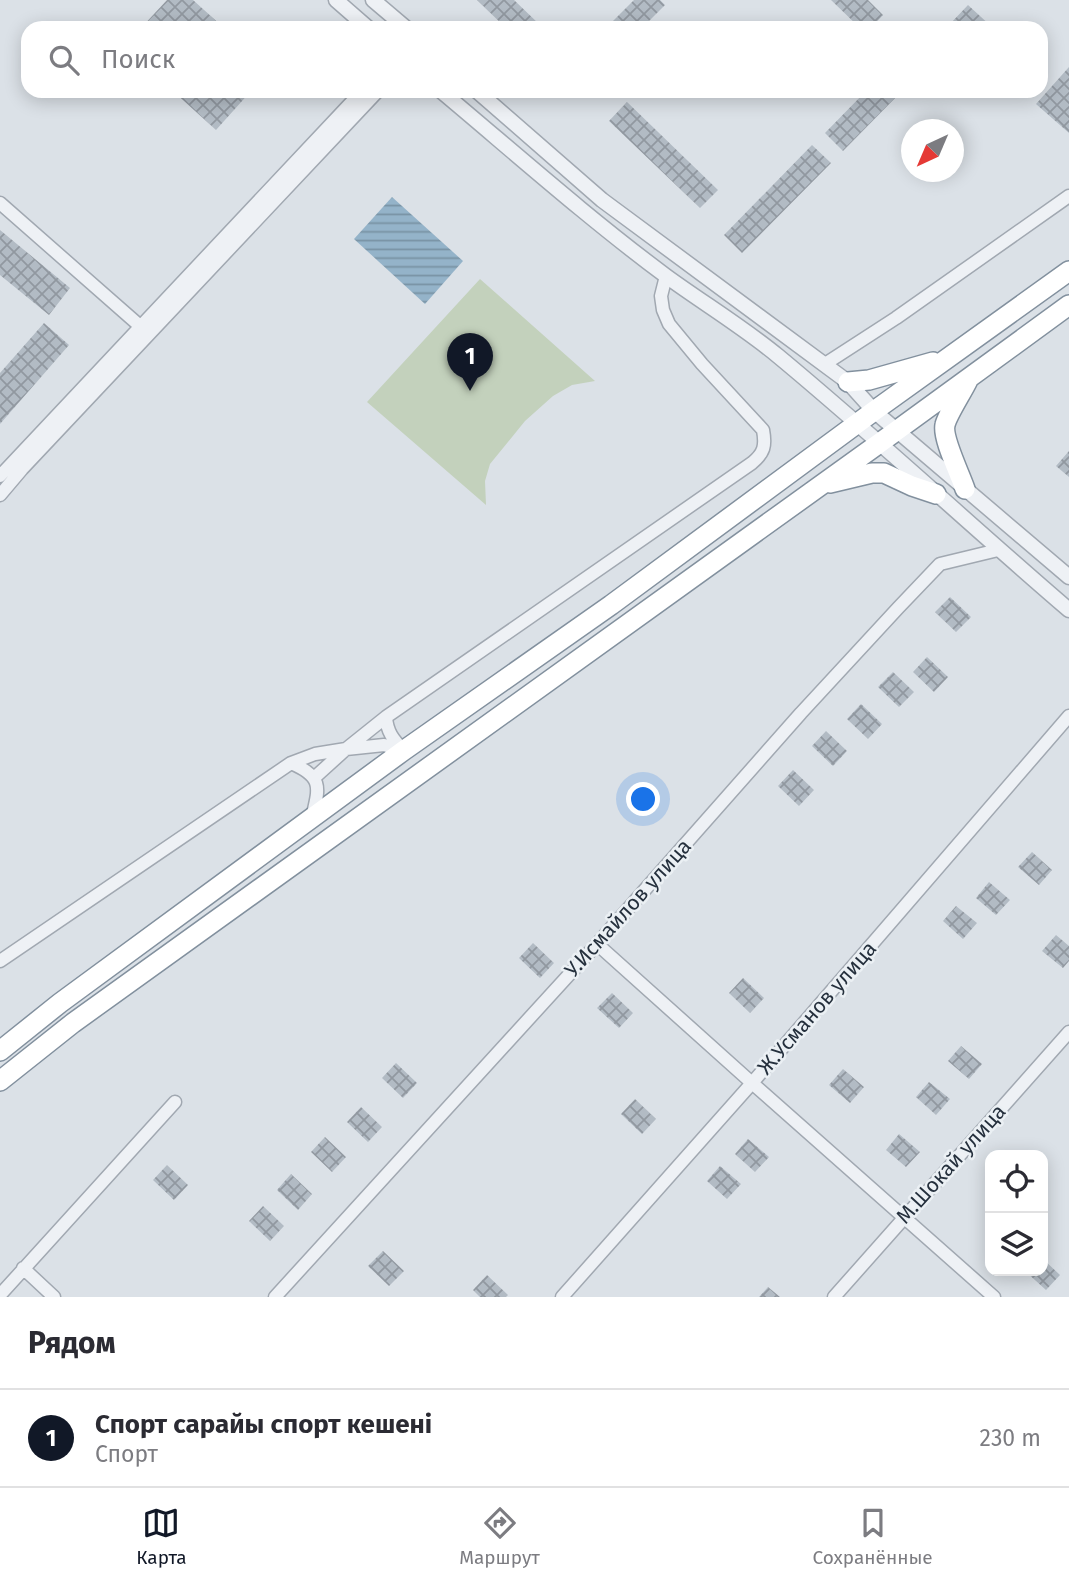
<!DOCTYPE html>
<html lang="ru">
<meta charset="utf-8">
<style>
body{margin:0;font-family:"Fira Sans",sans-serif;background:#f7f7f7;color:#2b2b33}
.controls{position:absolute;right:21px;bottom:21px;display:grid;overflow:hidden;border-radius:14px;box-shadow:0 4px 18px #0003}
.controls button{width:63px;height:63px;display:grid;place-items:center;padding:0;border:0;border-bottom:2px solid #e1e1e2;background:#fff;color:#2b2b33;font:35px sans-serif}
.compass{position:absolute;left:901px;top:119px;width:63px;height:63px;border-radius:50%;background:#fff;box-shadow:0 4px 18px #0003;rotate:224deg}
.you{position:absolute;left:644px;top:800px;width:24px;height:24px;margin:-18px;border:5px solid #fff;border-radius:50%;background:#1a73e8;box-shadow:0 0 0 10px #1a73e833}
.badge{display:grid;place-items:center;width:46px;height:46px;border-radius:50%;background:#111827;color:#fff;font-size:23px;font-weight:700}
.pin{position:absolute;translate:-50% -58px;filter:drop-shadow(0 2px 4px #0008)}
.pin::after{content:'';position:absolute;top:37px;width:24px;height:21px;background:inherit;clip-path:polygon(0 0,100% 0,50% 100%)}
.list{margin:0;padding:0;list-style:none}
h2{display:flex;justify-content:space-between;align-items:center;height:91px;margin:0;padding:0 28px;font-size:30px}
h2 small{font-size:23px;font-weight:400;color:#7c7c81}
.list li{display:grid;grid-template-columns:46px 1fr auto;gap:21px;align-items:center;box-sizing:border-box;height:98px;padding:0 28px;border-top:2px solid #e1e1e2}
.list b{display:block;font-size:26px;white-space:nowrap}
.list p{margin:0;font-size:23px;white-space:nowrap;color:#7c7c81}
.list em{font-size:23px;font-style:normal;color:#7c7c81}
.icon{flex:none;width:38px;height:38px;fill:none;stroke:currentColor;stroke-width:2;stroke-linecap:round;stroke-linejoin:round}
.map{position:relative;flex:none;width:1069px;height:1297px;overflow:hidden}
.search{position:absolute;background:#fff;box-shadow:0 4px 18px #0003;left:21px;right:21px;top:21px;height:77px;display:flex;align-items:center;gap:18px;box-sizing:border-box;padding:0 24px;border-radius:21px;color:#7c7c81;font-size:26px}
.sheet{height:189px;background:#fff}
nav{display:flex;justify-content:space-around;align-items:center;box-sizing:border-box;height:98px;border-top:2px solid #e1e1e2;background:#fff;font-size:19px;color:#7c7c81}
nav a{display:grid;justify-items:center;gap:4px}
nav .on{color:#111827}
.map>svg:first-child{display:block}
</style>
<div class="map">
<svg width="1069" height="1297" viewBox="0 0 1069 1297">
<defs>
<pattern id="water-rules" width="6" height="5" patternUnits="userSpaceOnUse" patternTransform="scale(1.75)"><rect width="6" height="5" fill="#94b3c9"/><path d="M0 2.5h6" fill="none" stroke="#7992a4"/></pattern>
<pattern id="building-cross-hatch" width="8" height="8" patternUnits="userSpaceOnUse" patternTransform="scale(1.75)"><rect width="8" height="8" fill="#b2bbc4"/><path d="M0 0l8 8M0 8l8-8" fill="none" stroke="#9198a0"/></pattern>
</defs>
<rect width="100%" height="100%" fill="#dbe1e7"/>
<path fill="#c3d1bc" d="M480 279 595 381 572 385 553 396 525 421 490 464 485 481 486 505 367 402Z"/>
<path fill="url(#water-rules)" d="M392 197 463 261 425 304 354 239Z"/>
<path fill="url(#building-cross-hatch)" d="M167 0H193L224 28H141Z
M477 0H514L540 25 536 28H506Z
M634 0H660L665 5 642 28H606Z
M831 0H868L883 15 871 28H860Z
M968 5 993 28H955L950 24Z
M1069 67V133L1036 104Z
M173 91H251L216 130Z
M866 91H902L843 151 825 133Z
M627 102 718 190 700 208 609 121Z
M812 145 831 163 742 253 724 235Z
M0 230 70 288 49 315 0 275Z
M44 323 69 345 0 424V373Z
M1069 451V477L1056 466Z
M950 597 971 617 956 632 935 612Z
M927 657 948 677 934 692 913 672Z
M893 672 914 692 899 707 878 687Z
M861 704 882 724 868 739 847 719Z
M826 731 847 751 833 766 812 746Z
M793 770 814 790 799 806 778 786Z
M1032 852 1052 870 1039 885 1018 867Z
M989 882 1010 900 996 915 976 898Z
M956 906 977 923 963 939 943 921Z
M1056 935 1069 946V961L1063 968 1042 951Z
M533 943 554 963 540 978 519 958Z
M743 978 764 998 750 1013 729 993Z
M612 993 633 1013 619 1028 597 1008Z
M961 1046 982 1064 969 1079 948 1061Z
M396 1063 417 1083 403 1098 382 1078Z
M843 1069 864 1087 850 1103 829 1085Z
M929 1082 950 1099 936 1115 916 1097Z
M635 1099 656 1119 642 1134 621 1114Z
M361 1107 382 1127 368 1142 347 1122Z
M899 1134 920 1152 906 1167 886 1150Z
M325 1137 346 1157 332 1172 311 1152Z
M748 1139 769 1157 755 1172 735 1154Z
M167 1165 188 1185 174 1200 153 1180Z
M720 1166 741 1184 727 1199 707 1181Z
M291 1174 312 1194 298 1210 277 1190Z
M263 1206 284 1226 270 1241 249 1221Z
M383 1251 404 1271 389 1286 368 1266Z
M1043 1259 1060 1275 1046 1290 1025 1271H1043Z
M487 1275 508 1295 506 1297H480L473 1290Z
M768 1287 780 1297H759Z"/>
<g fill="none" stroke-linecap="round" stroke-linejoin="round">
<defs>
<path id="minor" d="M0 203 140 326
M825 364 896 318 1069 196
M0 476 362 91
M0 495 22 469 378 91
M386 717C387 732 393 739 403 750
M291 763C324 777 319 788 312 818
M314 778 346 749 386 717 752 463C764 453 766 446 763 430L702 364 669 324 663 310 661 296 666 276
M597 944 752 1083 994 1297
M0 961 291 763 315 754 346 749 384 745 403 751
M23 1268 54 1297
M0 1295 175 1102
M275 1297 597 944 801 713 898 608 940 564 998 550
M562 1297 752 1083 1069 716
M834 1297 1069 1032"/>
<path id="tertiary" d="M336 0 368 28
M373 0 406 28
M441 91C515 153 588 218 666 276 703 303 743 327 778 356 877 438 971 526 1069 610
M477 91 602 200 848 382 874 411 1069 577"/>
<path id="trunk" d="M848 382 869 380 933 362
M830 483 872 473H884L912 486 936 494
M965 489C960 474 942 438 945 425 947 415 963 391 968 380
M0 1051 60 1003 403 751 611 605 874 411 1069 271
M0 1081 73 1023 881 442 1069 305"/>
</defs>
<use href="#minor" stroke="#a1a8b1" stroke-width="15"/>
<use href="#tertiary" stroke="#a1a8b1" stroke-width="17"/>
<use href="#trunk" stroke="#82909e" stroke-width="22"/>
<use href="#minor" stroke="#eef1f5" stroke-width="12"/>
<use href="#tertiary" stroke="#eef1f5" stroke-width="14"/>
<use href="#trunk" stroke="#fff" stroke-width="19"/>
</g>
<g text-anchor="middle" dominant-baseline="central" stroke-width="5" stroke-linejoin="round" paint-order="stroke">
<g font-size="21" fill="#25303d" stroke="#ebf0f4">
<text transform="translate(628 908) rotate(-48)">У.Исмайлов улица</text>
<text transform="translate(817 1008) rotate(-49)">Ж.Усманов улица</text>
<text transform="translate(951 1164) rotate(-48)">М.Шокай улица</text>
</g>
</g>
</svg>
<div class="controls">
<button><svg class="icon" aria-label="locate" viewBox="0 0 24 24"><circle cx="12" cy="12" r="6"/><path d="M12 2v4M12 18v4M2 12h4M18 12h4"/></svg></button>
<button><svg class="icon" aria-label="layers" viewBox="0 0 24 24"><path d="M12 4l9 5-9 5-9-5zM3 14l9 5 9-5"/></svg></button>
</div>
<svg class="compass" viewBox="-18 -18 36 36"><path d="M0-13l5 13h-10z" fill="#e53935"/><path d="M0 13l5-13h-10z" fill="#7c7c81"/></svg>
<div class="you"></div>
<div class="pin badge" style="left:470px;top:391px">1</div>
<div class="search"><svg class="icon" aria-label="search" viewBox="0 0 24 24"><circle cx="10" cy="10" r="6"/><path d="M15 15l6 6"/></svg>Поиск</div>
</div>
<section class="sheet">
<h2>Рядом<small></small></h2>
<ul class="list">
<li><span class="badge">1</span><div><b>Спорт сарайы спорт кешені</b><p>Спорт</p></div><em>230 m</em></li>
</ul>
</section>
<nav>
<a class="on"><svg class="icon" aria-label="map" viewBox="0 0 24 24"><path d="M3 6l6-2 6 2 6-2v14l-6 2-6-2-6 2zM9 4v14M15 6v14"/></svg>Карта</a>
<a><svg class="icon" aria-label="directions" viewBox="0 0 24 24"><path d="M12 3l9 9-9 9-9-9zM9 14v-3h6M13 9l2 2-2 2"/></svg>Маршрут</a>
<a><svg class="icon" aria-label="saved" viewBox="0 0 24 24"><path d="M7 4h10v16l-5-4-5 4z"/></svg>Сохранённые</a>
</nav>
